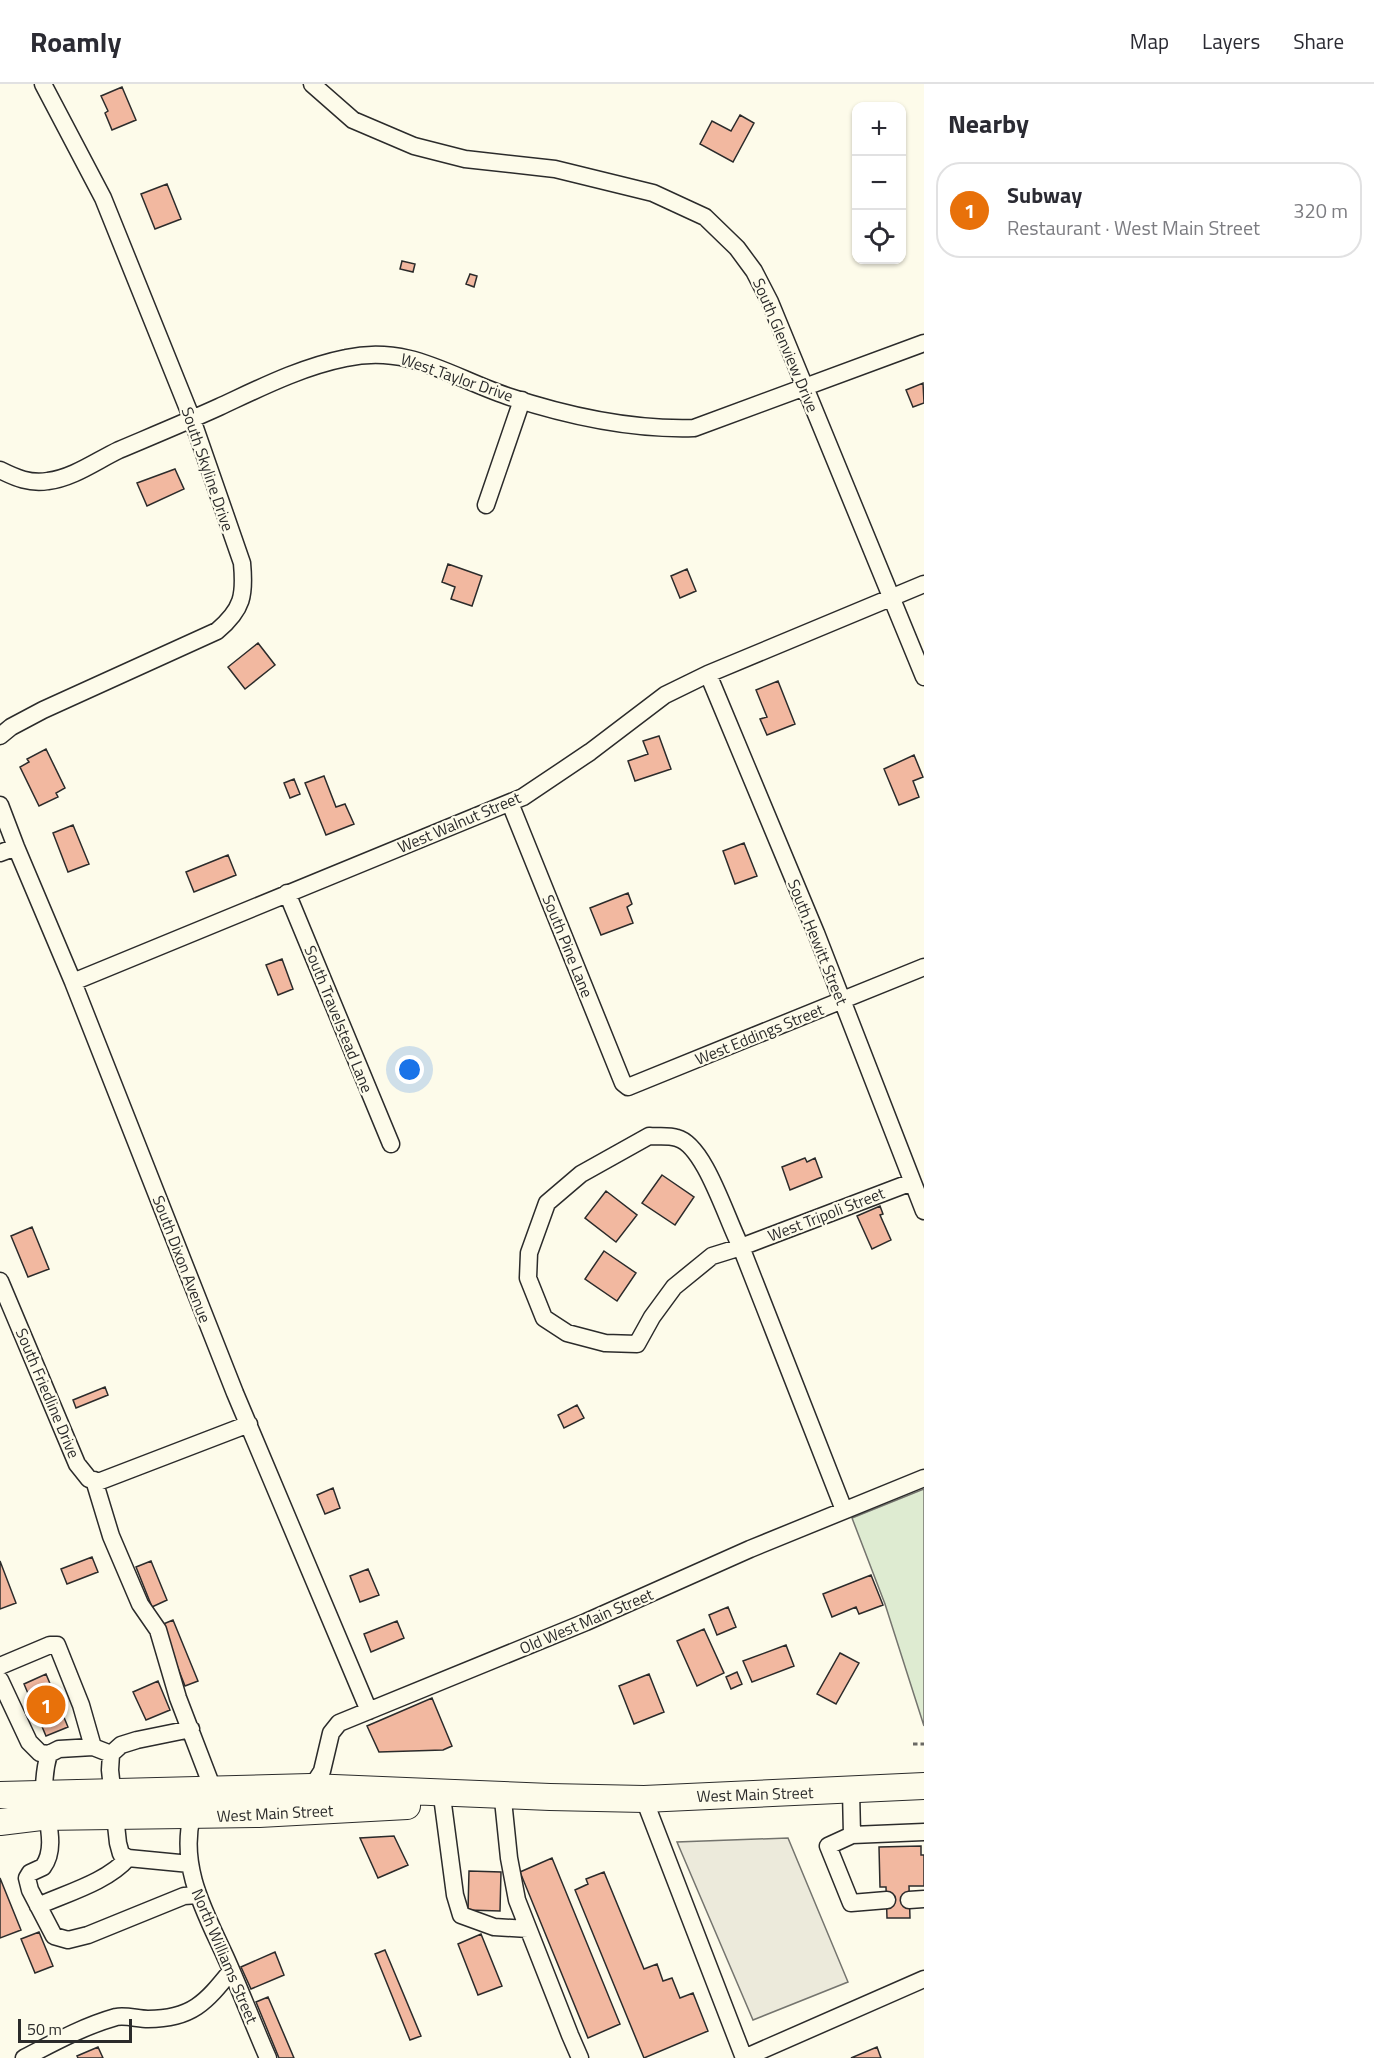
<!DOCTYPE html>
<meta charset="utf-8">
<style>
body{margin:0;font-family:"Titillium Web",sans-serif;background:#f2f2f3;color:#2b2b33}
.controls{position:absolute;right:18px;top:18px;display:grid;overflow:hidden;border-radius:12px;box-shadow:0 2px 4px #0004}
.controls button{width:54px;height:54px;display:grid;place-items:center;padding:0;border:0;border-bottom:2px solid #e1e1e2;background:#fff;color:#2b2b33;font:30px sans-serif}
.scale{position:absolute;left:18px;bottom:15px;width:114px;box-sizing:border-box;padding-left:6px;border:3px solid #2b2b2b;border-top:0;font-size:16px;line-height:21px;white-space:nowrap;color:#2b2b2b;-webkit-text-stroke:4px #fdfbea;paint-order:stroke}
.you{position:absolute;left:410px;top:986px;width:21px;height:21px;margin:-15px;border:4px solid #fff;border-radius:50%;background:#1a73e8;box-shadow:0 0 0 9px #1a73e833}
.badge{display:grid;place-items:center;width:39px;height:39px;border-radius:50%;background:#c62828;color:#fff;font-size:20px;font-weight:700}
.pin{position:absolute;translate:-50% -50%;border:3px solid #fff;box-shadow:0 2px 6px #0006}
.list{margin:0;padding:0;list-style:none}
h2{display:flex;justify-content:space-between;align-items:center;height:78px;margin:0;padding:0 24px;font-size:26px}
h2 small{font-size:20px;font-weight:400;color:#7c7c81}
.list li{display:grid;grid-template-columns:39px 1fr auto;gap:18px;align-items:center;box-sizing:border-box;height:96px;margin:0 12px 12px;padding:0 12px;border:2px solid #e1e1e2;border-radius:24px}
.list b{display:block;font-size:22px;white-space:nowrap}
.list p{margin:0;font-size:20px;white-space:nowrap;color:#7c7c81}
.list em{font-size:20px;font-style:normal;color:#7c7c81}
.icon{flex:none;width:33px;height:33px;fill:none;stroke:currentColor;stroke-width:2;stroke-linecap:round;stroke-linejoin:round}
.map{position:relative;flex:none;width:924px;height:1974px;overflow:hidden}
header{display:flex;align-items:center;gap:36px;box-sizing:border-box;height:84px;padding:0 30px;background:#fff;border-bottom:2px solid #e1e1e2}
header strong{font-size:28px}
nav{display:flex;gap:33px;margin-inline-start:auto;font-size:21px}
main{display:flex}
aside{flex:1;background:#fff}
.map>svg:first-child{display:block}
</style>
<header>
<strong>Roamly</strong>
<nav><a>Map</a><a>Layers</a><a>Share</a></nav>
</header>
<main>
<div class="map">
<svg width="924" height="1974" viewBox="0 0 924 1974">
<rect width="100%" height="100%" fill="#fdfbea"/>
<path fill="#deebd1" stroke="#74746e" stroke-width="1.5" d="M924 1405V1642L885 1520 852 1434Z"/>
<path fill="#eceadb" stroke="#74746e" stroke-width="1.5" d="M788 1754 848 1898 753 1936 677 1758Z"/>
<path fill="#f2b8a0" stroke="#2b2b2b" stroke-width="1.5" d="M122 3 136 36 112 46 105 29 108 27 101 12Z
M740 31 754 39 733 78 700 60 712 37 731 47Z
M167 100 181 135 155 145 141 110Z
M402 177 415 180 413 188 400 185Z
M470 190 477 192 474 203 466 200Z
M923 299 924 319 913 323 906 306Z
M175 385 184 405 147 422 137 399Z
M448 480 482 492 472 522 451 515 455 503 442 498Z
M687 485 696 507 680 514 671 492Z
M258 559 275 581 245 605 228 583Z
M778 597 795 640 767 651 760 635 767 633 756 606Z
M659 652 671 685 635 697 628 677 648 670 643 657Z
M46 665 65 704 56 709 58 713 39 722 20 683 29 678 27 675Z
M914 671 923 693 913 697 919 713 899 721 884 685Z
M324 692 336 723 345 720 354 740 326 751 305 699Z
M294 695 300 710 290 714 284 699Z
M73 741 89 780 68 788 53 749Z
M744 759 757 792 735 800 723 767Z
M228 771 236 791 194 808 186 788Z
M628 809 632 820 627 823 633 839 601 851 590 824Z
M282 875 293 905 278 911 266 881Z
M805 1074 807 1078 815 1074 822 1093 790 1106 782 1083Z
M662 1091 694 1113 675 1141 642 1119Z
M606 1107 637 1131 616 1158 585 1134Z
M880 1122 883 1130 880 1131 891 1156 872 1165 857 1132Z
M32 1143 49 1185 28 1193 11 1152Z
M604 1167 636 1189 617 1217 585 1195Z
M105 1303 108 1311 76 1324 73 1316Z
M577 1321 584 1334 564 1344 558 1331Z
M333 1404 340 1424 325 1430 317 1411Z
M92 1473 98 1488 67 1500 61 1485Z
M0 1477 16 1519 0 1525Z
M151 1477 167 1516 152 1523 136 1483Z
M368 1485 379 1511 360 1518 350 1492Z
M871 1491 883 1521 859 1530 856 1523 832 1533 823 1510Z
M728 1523 736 1543 717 1551 709 1531Z
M173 1536 198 1597 185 1602 161 1541Z
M397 1537 404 1554 371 1568 364 1550Z
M704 1545 724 1589 697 1602 677 1557Z
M786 1561 794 1582 752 1598 743 1577Z
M840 1569 859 1579 836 1620 817 1610Z
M737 1588 742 1600 731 1605 726 1593Z
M46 1590 68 1643 46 1652 24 1600Z
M649 1590 664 1628 634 1640 619 1602Z
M158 1597 170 1626 146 1636 133 1608Z
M432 1614 452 1662 443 1666 379 1668 367 1642Z
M394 1752 408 1781 378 1794 360 1754Z
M921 1762V1771H924V1802H909L910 1834H887L886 1803H880L879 1763Z
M552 1774 620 1940 588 1954 520 1788Z
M469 1787 501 1788 500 1827 468 1826Z
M604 1788 644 1885 657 1880 663 1897 672 1894 680 1914 693 1909 708 1947 644 1974 575 1806 588 1800 586 1795Z
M0 1794 21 1846 0 1854Z
M39 1848 53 1882 35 1889 21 1855Z
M481 1850 502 1902 478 1911 458 1860Z
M385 1866 421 1952 410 1956 375 1870Z
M275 1868 284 1891 251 1905 241 1883Z
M268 1913 294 1974H279L256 1918Z
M98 1963 103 1974H78L77 1972Z
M877 1963 881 1974H851Z"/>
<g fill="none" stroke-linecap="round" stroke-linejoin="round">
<defs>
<path id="minor" d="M312 0 353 36 414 62 465 75 555 85 653 109 705 133 737 164 754 187 770 218 924 593
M0 386C16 394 30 400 48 397 73 394 96 377 119 366 152 352 186 338 219 323 260 304 301 283 346 274 408 260 451 293 507 312 567 332 630 346 694 344L924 259
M486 421 522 316
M708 590 816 849 924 1127
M0 652 11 643 43 626 217 547C243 525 245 511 242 479L192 335 103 114 43 0
M510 719 623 999 628 1003 924 883
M0 721 16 763 73 898 235 1309 369 1627
M0 769 16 763
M287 809 391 1060
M73 898 523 713 590 668 665 611 708 590 924 500
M649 1052C657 1053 668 1051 677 1054 705 1061 727 1137 741 1163L712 1172 674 1203 652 1233 637 1260 605 1259 567 1249 544 1234 528 1194 529 1169 547 1119 581 1090Z
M0 1197 77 1380 89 1395 98 1398 249 1340
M94 1396 111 1452 140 1520 158 1546 178 1614 216 1713
M844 1426 741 1163 912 1098
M0 1582 50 1561H57L81 1621 93 1663
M0 1596 29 1658 40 1669 49 1670
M111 1670 93 1663 59 1665 49 1670C45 1683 44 1695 44 1708 45 1732 58 1763 43 1783L30 1789 27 1794 30 1806 54 1852 68 1856 88 1851 184 1812 198 1811
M851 1706 852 1751
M308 1709 322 1687 331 1649 339 1639 586 1538 750 1465 924 1394
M644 1715 744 1974
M503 1716 509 1774 517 1816 570 1951 580 1974
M443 1720 455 1811 461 1831 494 1843 528 1845
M192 1732C179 1783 205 1828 225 1872 240 1905 253 1940 268 1974
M190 1780 128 1774 121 1770 118 1759 110 1686 111 1670 121 1661 137 1656 191 1645
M887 1816 851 1819 828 1762 852 1751 924 1748
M909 1816 924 1815
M38 1822C67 1809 107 1798 128 1774
M24 1974C53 1959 84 1942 116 1933 126 1931 138 1935 148 1935 192 1935 206 1918 231 1887
M744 1974 924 1895"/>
<path id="highway" d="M0 1711 310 1703 550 1713 644 1715 924 1702
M0 1738 41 1733 259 1730 407 1722"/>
</defs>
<use href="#minor" stroke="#2b2b2b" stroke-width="19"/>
<use href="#highway" stroke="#2b2b2b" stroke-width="28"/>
<path stroke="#6a6964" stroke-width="3" stroke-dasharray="4.5 3" stroke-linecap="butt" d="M913 1660H924"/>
<use href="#minor" stroke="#fdfbea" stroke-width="16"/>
<use href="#highway" stroke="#fdfbea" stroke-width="26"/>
</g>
<g text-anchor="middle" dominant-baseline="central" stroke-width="4.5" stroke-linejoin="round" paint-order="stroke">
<g font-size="16" fill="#2b2b2b" stroke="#fdfbea">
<text transform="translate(786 261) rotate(67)">South Glenview Drive</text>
<text transform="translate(457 293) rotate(19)">West Taylor Drive</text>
<text transform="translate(208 385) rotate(71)">South Skyline Drive</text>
<text transform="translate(459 738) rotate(-23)">West Walnut Street</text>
<text transform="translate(818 858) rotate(68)">South Hewitt Street</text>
<text transform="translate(568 862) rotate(68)">South Pine Lane</text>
<text transform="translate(339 935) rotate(68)">South Travelstead Lane</text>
<text transform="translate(759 950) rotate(-22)">West Eddings Street</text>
<text transform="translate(826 1130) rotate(-21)">West Tripoli Street</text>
<text transform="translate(182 1175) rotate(69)">South Dixon Avenue</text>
<text transform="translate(48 1309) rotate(67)">South Friedline Drive</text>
<text transform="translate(586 1537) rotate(-23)">Old West Main Street</text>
<text transform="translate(755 1710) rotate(-2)">West Main Street</text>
<text transform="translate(275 1729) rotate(-3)">West Main Street</text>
<text transform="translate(225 1872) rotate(67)">North Williams Street</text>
</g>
</g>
</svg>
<div class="controls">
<button>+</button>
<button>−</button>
<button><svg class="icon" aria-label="locate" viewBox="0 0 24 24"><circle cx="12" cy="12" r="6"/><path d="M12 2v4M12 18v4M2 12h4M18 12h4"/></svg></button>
</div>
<div class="scale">50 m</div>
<div class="you"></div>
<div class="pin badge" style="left:46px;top:1621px;background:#e8710a">1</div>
</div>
<aside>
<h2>Nearby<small></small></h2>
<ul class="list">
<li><span class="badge" style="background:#e8710a">1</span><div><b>Subway</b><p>Restaurant · West Main Street</p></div><em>320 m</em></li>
</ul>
</aside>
</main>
